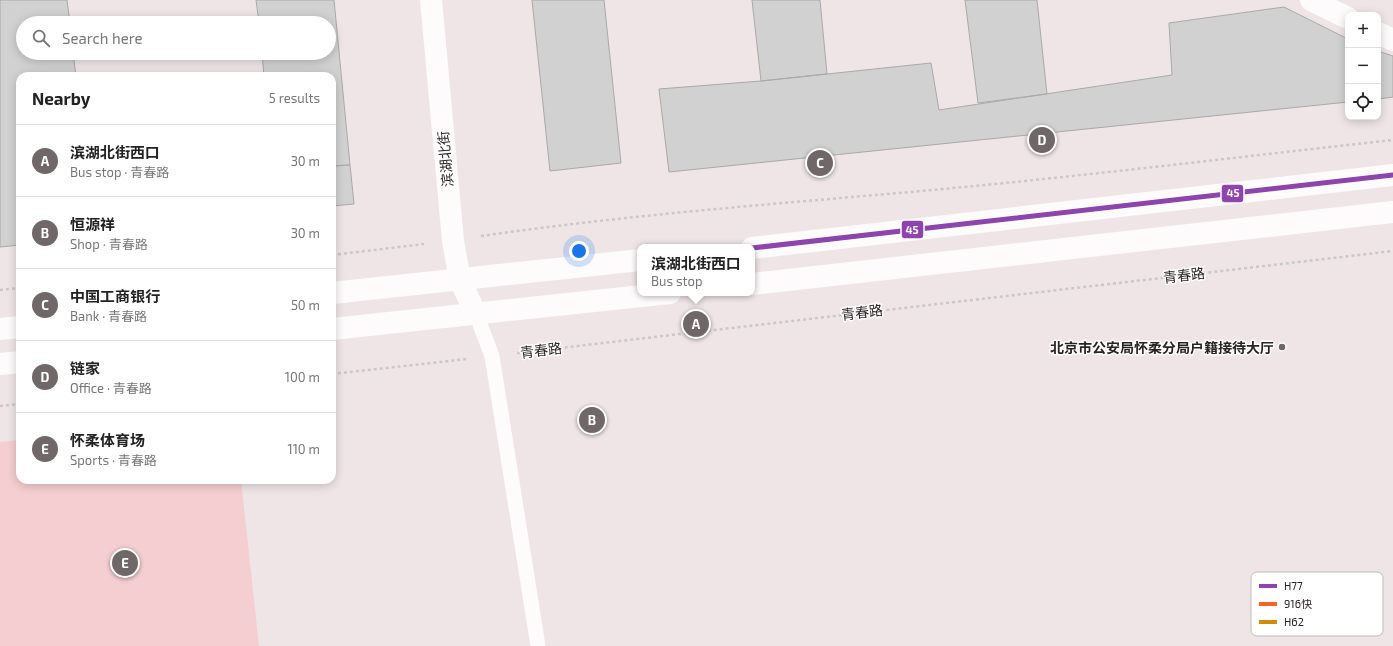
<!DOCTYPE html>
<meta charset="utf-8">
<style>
body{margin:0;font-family:"Exo 2","Noto Sans SC",sans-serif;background:#f2f2f2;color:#222}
.controls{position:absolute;right:12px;top:12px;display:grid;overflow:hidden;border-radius:8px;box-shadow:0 2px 10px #0003}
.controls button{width:36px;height:36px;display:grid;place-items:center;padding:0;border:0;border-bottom:1px solid #e0e0e0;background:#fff;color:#222;font:20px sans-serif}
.you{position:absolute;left:579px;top:251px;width:14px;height:14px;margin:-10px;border:3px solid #fff;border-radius:50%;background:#1a73e8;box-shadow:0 0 0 6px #1a73e833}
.badge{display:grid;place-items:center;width:26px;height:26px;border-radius:50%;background:#6f6768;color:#fff;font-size:13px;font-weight:700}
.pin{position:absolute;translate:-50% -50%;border:2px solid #fff;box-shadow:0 1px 4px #0006}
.popup{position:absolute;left:637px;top:244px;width:118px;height:52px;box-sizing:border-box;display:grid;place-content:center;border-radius:8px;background:#fff;filter:drop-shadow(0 1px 3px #0005);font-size:13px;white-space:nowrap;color:#767676}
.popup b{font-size:15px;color:#222}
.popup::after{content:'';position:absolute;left:50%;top:100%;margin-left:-8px;border:8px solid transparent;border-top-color:#fff}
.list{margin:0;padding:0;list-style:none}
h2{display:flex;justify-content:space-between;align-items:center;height:52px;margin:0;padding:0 16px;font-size:17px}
h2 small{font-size:13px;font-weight:400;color:#767676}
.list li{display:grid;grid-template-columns:26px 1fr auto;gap:12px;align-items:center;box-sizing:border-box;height:72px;padding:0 16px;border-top:1px solid #e0e0e0}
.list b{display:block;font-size:15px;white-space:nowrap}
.list p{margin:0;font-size:13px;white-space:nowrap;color:#767676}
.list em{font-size:13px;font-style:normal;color:#767676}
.icon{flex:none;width:22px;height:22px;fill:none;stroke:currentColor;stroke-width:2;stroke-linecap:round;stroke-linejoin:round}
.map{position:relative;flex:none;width:1393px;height:646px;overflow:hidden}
.search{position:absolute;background:#fff;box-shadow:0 2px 10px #0003;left:16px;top:16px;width:320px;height:44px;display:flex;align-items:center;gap:10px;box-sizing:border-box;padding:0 14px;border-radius:22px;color:#767676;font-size:15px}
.panel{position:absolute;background:#fff;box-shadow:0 2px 10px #0003;left:16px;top:72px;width:320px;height:412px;border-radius:12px}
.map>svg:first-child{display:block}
</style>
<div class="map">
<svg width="1393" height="646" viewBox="0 0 1393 646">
<rect width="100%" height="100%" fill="#efe5e6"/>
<path fill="#f4ced0" d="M20 440V480H241L259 646H0V442Z"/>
<path fill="#d2d1d2" stroke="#aaa8aa" d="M0 0H67L70 23H23V53H73L76 76H20V245L0 247Z
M256 0H334L350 165 332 166V76H264L262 53H329V23H259Z
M532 0H604L621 163 550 171Z
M752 0H820L827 74 761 81Z
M965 0H1037L1047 94 978 103Z
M1284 7 1348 39V102L669 172 659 89 761 81 931 63 939 110 1172 75 1169 23Z
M1378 51 1393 56V97L1378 99Z
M350 165 354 204 332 206V166Z"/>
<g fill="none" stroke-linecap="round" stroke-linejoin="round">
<path stroke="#cbc8c8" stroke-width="2.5" stroke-dasharray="3 3" stroke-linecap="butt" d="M481 236C627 215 774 204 921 191 1078 177 1236 157 1393 140
M332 255 424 244
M0 290 20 288
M517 353 1393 251
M332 374 467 359
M0 406 20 404"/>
<path stroke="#fdfbfb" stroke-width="15" d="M476 314 492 356 538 646"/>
<path stroke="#fdfbfb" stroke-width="22" d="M1311 0 1348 18
M1378 33 1393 40"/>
<path stroke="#fdfbfb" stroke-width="22" d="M431 0 453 241 460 280 476 314"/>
<path stroke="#fdfbfb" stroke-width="22" d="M752 248 1393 175
M752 284 1393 212
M332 293 640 260
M0 329 20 327
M332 329 670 293
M0 364 20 362"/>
<defs>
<path id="bus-1" d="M752 248 1393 175"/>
</defs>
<use href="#bus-1" stroke="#fff" stroke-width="8"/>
<use href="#bus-1" stroke="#8e44ad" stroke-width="5"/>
</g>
<circle fill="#6f6768" stroke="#fff" stroke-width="1.5" cx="1282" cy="347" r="4"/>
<g text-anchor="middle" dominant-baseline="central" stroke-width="3" stroke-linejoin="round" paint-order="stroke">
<g font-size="14" fill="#2a2324" stroke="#fff">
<text transform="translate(445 159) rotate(-95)">滨湖北街</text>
<text transform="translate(1184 275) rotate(-7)">青春路</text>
<text transform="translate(862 312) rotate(-7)">青春路</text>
<text transform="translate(541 350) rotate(-7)">青春路</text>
</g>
<g font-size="14" font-weight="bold" fill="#2a2324" stroke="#fff" text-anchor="end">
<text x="1274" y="347">北京市公安局怀柔分局户籍接待大厅</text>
</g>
</g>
<rect x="1251" y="572" width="132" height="64" rx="6" fill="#fff" stroke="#bfbdbd" stroke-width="1"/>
<rect x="1259" y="584" width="18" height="4" fill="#8e44ad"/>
<rect x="1259" y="602" width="18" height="4" fill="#f26522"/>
<rect x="1259" y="620" width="18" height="4" fill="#ce8c07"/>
<g font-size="11" fill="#2a2324">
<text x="1284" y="590">H77</text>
<text x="1284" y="608">916快</text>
<text x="1284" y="626">H62</text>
</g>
<g stroke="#fff" stroke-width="1.5">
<rect x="1221" y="184" width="23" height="19" rx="4" fill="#8e44ad"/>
<rect x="901" y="220" width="23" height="19" rx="4" fill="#8e44ad"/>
</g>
<g font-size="11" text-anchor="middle" font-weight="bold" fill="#fff">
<text x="1233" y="197">45</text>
<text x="912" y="234">45</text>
</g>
</svg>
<div class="controls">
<button>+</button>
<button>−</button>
<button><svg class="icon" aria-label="locate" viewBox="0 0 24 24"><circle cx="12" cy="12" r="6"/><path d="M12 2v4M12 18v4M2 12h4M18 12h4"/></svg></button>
</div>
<div class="you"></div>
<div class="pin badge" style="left:696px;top:324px">A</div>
<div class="popup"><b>滨湖北街西口</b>Bus stop</div>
<div class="pin badge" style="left:592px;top:420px">B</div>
<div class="pin badge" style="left:820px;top:163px">C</div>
<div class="pin badge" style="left:1042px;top:140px">D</div>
<div class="pin badge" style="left:125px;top:563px">E</div>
<div class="search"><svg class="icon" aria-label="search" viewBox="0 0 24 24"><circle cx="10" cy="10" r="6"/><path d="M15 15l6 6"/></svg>Search here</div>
<section class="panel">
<h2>Nearby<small>5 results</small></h2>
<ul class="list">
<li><span class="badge">A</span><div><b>滨湖北街西口</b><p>Bus stop · 青春路</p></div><em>30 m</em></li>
<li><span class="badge">B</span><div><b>恒源祥</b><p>Shop · 青春路</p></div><em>30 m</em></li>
<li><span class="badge">C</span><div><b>中国工商银行</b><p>Bank · 青春路</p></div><em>50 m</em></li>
<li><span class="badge">D</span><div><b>链家</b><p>Office · 青春路</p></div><em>100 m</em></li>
<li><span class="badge">E</span><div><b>怀柔体育场</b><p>Sports · 青春路</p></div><em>110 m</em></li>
</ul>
</section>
</div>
